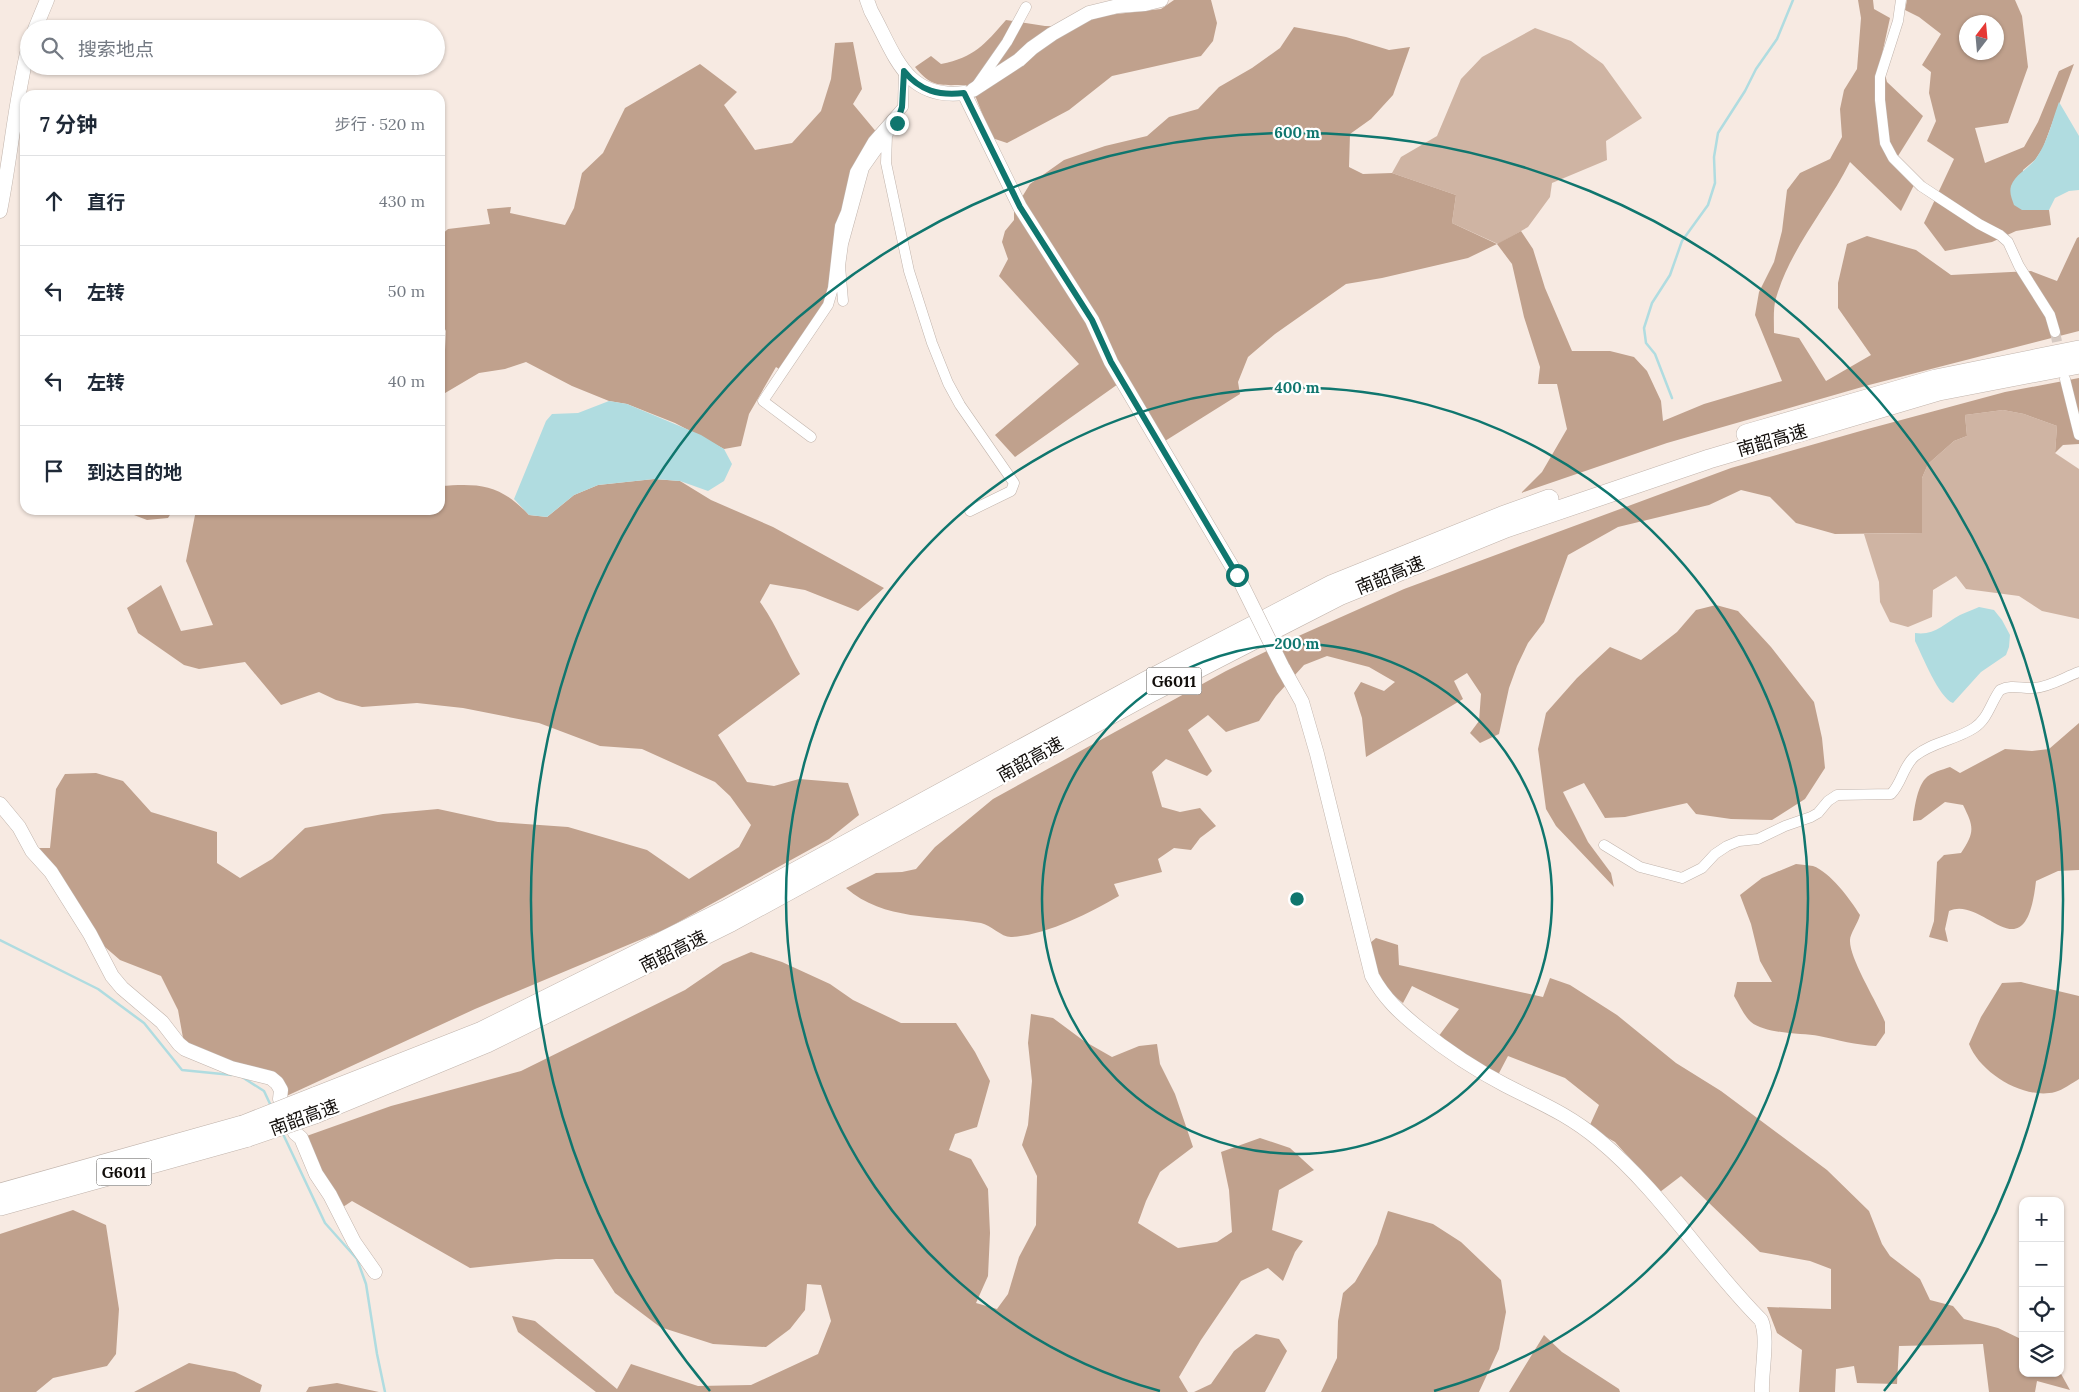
<!DOCTYPE html>
<html lang="zh">
<meta charset="utf-8">
<style>
body{margin:0;font-family:Lora,"Noto Sans SC",serif;background:#f2f2f3;color:#1f2937}
.controls{position:absolute;right:15px;bottom:15px;display:grid;overflow:hidden;border-radius:10px;box-shadow:0 1px 4px #0004}
.controls button{width:45px;height:45px;display:grid;place-items:center;padding:0;border:0;border-bottom:1px solid #e0e1e3;background:#fff;color:#1f2937;font:25px sans-serif}
.compass{position:absolute;left:1959px;top:15px;width:45px;height:45px;border-radius:50%;background:#fff;box-shadow:0 1px 4px #0004;rotate:16deg}
.stop{position:absolute;width:15px;height:15px;margin:-11px;border:4px solid #0f766e;border-radius:50%;background:#fff}
.stop.end{background:#0f766e;border-color:#fff;box-shadow:0 1px 5px #0008}
.list{margin:0;padding:0;list-style:none}
h2{display:flex;justify-content:space-between;align-items:center;height:65px;margin:0;padding:0 20px;font-size:21px}
h2 small{font-size:16px;font-weight:400;color:#747a83}
.list li{display:grid;grid-template-columns:32px 1fr auto;gap:15px;align-items:center;box-sizing:border-box;height:90px;padding:0 20px;border-top:1px solid #e0e1e3}
.list b{display:block;font-size:19px;white-space:nowrap}
.list em{font-size:16px;font-style:normal;color:#747a83}
.icon{flex:none;width:28px;height:28px;fill:none;stroke:currentColor;stroke-width:2;stroke-linecap:round;stroke-linejoin:round}
.map{position:relative;flex:none;width:2079px;height:1392px;overflow:hidden}
.search{position:absolute;background:#fff;box-shadow:0 1px 4px #0004;left:20px;top:20px;width:425px;height:55px;display:flex;align-items:center;gap:12px;box-sizing:border-box;padding:0 18px;border-radius:28px;color:#747a83;font-size:19px}
.panel{position:absolute;background:#fff;box-shadow:0 1px 4px #0004;left:20px;top:90px;width:425px;height:425px;border-radius:15px}
.map>svg:first-child{display:block}
</style>
<div class="map">
<svg width="2079" height="1392" viewBox="0 0 2079 1392">
<rect width="100%" height="100%" fill="#f7eae2"/>
<path fill="#cfb4a3" d="M1535 28 1571 41 1603 64 1642 118 1606 141 1607 160 1552 183 1550 197 1528 227 1498 244 1452 223 1456 195 1392 173 1401 157 1437 136 1461 79 1482 57Z
M2003 410 2024 414 2057 426 2055 453 2079 469V619L2042 611 2019 596 1966 589 1956 576 1933 590 1932 617 1908 627 1890 622 1880 602 1879 582 1864 534 1922 533V478L1928 464 1954 441 1967 436 1965 415Z"/>
<path fill="#c0a18d" fill-rule="evenodd" d="M1174 0H1211L1217 23 1213 41 1201 56 1112 76 1069 110 1007 143 992 138 976 98 966 85C940 85 932 88 915 67L931 56 941 64C975 57 984 45 1006 20L1045 26 1076 27 1099 16 1161 9Z
M1858 0H1873L1874 9 1890 18 1881 59 1887 82 1923 116 1898 156 1917 179 1901 211 1850 162C1827 208 1791 247 1776 298 1773 308 1774 321 1774 333L1799 338 1826 381 1871 355 1838 308V283L1847 244 1867 236 1916 250 1951 275 2031 271 2057 281 2077 238 2079 237V331L1869 385 1667 443 1521 493 1542 472 1567 429 1557 384H1538L1540 367 1524 317 1512 264 1497 244 1468 258 1382 278 1346 284 1275 334 1248 357 1238 382 1240 394 1165 441 1128 377 1015 457 995 435 1079 364 999 276 1008 259 1002 242 1005 231 1014 220V210L1030 184 1064 160 1105 146 1147 136 1169 117 1198 109 1219 87 1252 68 1280 48 1294 27 1346 37 1389 50 1410 47 1393 95 1371 119 1350 134 1349 167 1363 174 1392 173 1456 195 1452 223 1497 244 1521 231 1533 249 1545 288 1572 351H1610L1634 357 1647 371 1661 401 1663 421 1704 404 1782 381 1755 315 1759 292 1774 262 1782 231 1787 190 1800 173 1830 159 1842 137 1840 109 1844 90 1857 69 1861 18Z
M1907 0H2015L2022 16 2028 67 2008 123 1975 128 1985 163 2024 147 2038 122 2059 71 2074 64 2043 148 2035 160 2023 170 2022 210H2049L2051 225 2016 231 1992 242 1945 251 1924 223 1954 159 1927 141 1936 121 1929 93 1931 72 1922 65 1941 34 1919 17 1905 10ZM1966 22H1996V52H1966Z
M853 42 862 89 853 104 878 134 833 288 782 371 776 367 749 414 741 446 724 449 675 423 627 404 609 401 572 386 526 362 505 369 479 373 440 396V356L445 350 446 331 440 319V236L448 229 490 224 487 209 511 207 510 213 565 225 574 208 582 173 603 153 625 108 700 64 737 92 724 105 755 150 792 143 821 111 831 79 835 43Z
M2079 378V444L2063 445 2055 453 2057 426 2024 414 2003 410 1965 415 1967 436 1954 441 1928 464 1922 478V533L1835 534 1796 523 1770 497 1741 490 1709 505 1618 527 1568 555 1544 622 1528 643 1517 666 1509 688 1499 734 1480 743 1470 733 1479 721 1481 694 1467 673 1454 681 1463 699 1366 757 1362 718 1354 693 1361 682 1384 691 1395 682 1369 667 1327 656 1304 665 1276 696 1259 721 1226 732 1208 715 1188 730 1212 771 1207 776 1166 759 1152 772 1162 807 1180 812 1200 808 1216 826 1200 838 1191 850 1174 848 1158 859 1162 872 1114 884 1119 896C1090 913 1046 935 1012 937 1002 938 991 925 981 923 935 915 884 921 846 888L876 873 902 872 916 869 935 847 993 799 1226 671 1285 642 1404 589 1731 468 1864 430 2005 392Z
M654 479 680 481 711 500 773 527 884 588 858 611 805 590 770 584 760 602C776 624 786 651 800 674L718 735 747 782 774 786 799 779 848 783 859 815 829 839 666 929 475 1009 280 1099 277 1083 185 1049 178 1010 161 976 120 960 90 934 35 848H50L56 789 65 774 96 773 123 781 151 812 217 832V863L240 878 272 859 305 828 383 814 438 809 498 822 568 827 647 850 689 879 739 847 751 825 730 796 715 782 642 749 600 746 539 723 463 708 417 703 362 707 336 700 319 692 281 705 245 662 199 669 184 665 138 633 127 608 161 585 181 631 213 625 186 561 196 510H440V486C480 483 500 484 529 515L547 517 574 495 598 485Z
M121 510H173L168 518 147 520Z
M1716 605 1738 611 1771 647 1814 702 1822 738 1825 768 1805 799 1772 820 1731 819 1696 814 1687 803 1625 817 1605 818 1584 783 1563 792 1588 842 1611 873 1614 887 1556 826 1546 809 1538 749 1546 713 1577 678 1610 647 1641 660 1677 632 1696 610Z
M2079 723V870L2058 871 2036 881C2025 979 1984 894 1949 911L1945 929 1948 942 1929 937 1934 921 1937 862 1944 855 1961 853C1975 832 1974 827 1963 805L1945 802 1921 820 1913 821C1914 810 1917 788 1925 779 1931 772 1942 770 1950 767L1960 773 2005 749 2032 751 2049 749Z
M1796 864C1802 865 1808 865 1813 866 1830 872 1850 899 1860 915 1858 923 1850 934 1850 940 1849 958 1877 1002 1885 1022V1033L1876 1046C1856 1045 1838 1040 1819 1036 1801 1033 1765 1034 1751 1022 1744 1016 1739 1004 1734 996L1737 982H1772L1760 961 1751 924 1740 895 1762 878Z
M1376 938 1398 945 1399 965 1543 997 1550 978 1570 985 1617 1015 1676 1063 1721 1091 1827 1170 1869 1211 1882 1244 1890 1256 1920 1279 1930 1300 1953 1306 1964 1319 1998 1328 2023 1340V1373L2060 1372 2070 1390 2037 1381 2035 1392H1989L1983 1344 1899 1346 1897 1384 1857 1383 1854 1366 1836 1369 1835 1392H1799L1802 1350 1777 1333 1767 1307 1831 1309V1269L1810 1261 1760 1252 1681 1176 1660 1192 1615 1142 1589 1127 1599 1105 1565 1078 1508 1056 1498 1075 1438 1037 1459 1009 1412 986 1403 1003 1386 989 1378 972 1370 943Z
M751 952 782 962 830 984 853 1000 901 1023H956L975 1052 990 1081 977 1127 955 1134 949 1150 971 1159 988 1189 990 1233 988 1276 976 1303 997 1309 1008 1294 1019 1257 1036 1225 1037 1176 1022 1145 1028 1125 1032 1081 1028 1043 1031 1014 1053 1018 1084 1041 1112 1057 1139 1046 1157 1044 1160 1064 1175 1094 1193 1147 1160 1172 1146 1201 1138 1223 1178 1248 1217 1242 1232 1232 1229 1190 1221 1152 1260 1138 1290 1148 1314 1170 1279 1190 1272 1230 1303 1241 1295 1252 1283 1281 1268 1268 1241 1281 1201 1340 1179 1377 1188 1392H596L518 1332 512 1316 535 1321 617 1389 631 1364 698 1386 751 1385 818 1354 831 1321 821 1285 807 1284 805 1310 790 1329 766 1347 713 1344 660 1327 615 1293 593 1259H556L470 1268 352 1201 337 1211 301 1138 391 1106 521 1071 685 990 723 964Z
M2021 982 2079 996V1079C2072 1083 2063 1090 2055 1092 2024 1100 1980 1073 1969 1044L1981 1017 2002 983Z
M73 1210 106 1225 119 1309 116 1354 107 1366 53 1378 36 1392H0V1234Z
M1388 1211 1433 1224 1461 1242 1501 1280 1506 1312 1499 1349 1479 1392H1321L1337 1358 1338 1321 1343 1293 1355 1282 1377 1244Z
M1256 1334 1279 1339 1287 1351 1265 1392H1194L1211 1384 1234 1351Z
M1544 1335 1562 1352 1619 1389 1620 1392H1509Z
M189 1363 235 1372 262 1385 260 1392H134Z
M337 1383 379 1392H306L309 1387Z"/>
<path fill="#b0dce0" d="M2059 102 2079 136V190L2069 191 2055 198 2049 210H2022L2014 205C2012 199 2009 193 2011 186 2016 173 2030 168 2037 157 2048 141 2052 121 2059 102Z
M609 401 627 404 701 435 724 449 732 464 724 481 708 491 680 481 654 479 598 485 574 495 547 517 529 515 514 499 546 421 552 414 578 413Z
M1979 607 1994 610 2002 620 2010 635 2009 647 2006 655 1981 672 1953 703C1939 698 1922 655 1915 641V633C1934 636 1944 624 1960 615 1966 612 1973 610 1979 607Z"/>
<g fill="none" stroke-linecap="round" stroke-linejoin="round">
<path stroke="#b0dce0" stroke-width="2.5" d="M1672 398 1655 354 1646 343 1644 328 1652 303 1670 275 1682 241 1708 205 1715 183 1714 157 1718 133 1745 91 1756 69 1777 39 1793 0
M0 940 98 989 144 1023 182 1070 232 1075
M242 1077 264 1091 271 1106
M283 1134 325 1223 357 1259 366 1284 377 1354 385 1392"/>
<path stroke="#d5c9c2" stroke-width="10" stroke-dasharray="10 5" stroke-linecap="butt" d="M2055 332 2060 356"/>
<defs>
<path id="street" d="M1901 0 1898 21 1880 77V100L1885 143 1893 158 1921 186 1979 224 2000 235 2008 242 2019 266 2050 315 2055 332
M977 85 1007 42 1026 7
M887 135 886 163 909 271 932 343 948 383 960 405 1014 483 1011 491 970 511
M843 301 840 266 843 244 864 168 888 134
M2065 379 2079 435
M811 437 763 401 828 305 833 288 840 226 846 212 855 172 873 141 903 107 904 71
M1604 845 1640 867 1682 878 1702 868 1715 854 1727 846 1739 841 1758 839 1785 826 1811 817 1818 813 1828 801 1837 795 1891 794C1902 783 1903 766 1915 756 1932 742 1956 740 1974 728 1988 719 1991 702 2000 690 2012 684 2022 689 2034 688 2050 687 2065 677 2079 672"/>
<path id="secondary" d="M867 0 871 11C895 54 905 100 964 93L1020 207 1092 320 1111 362 1237 575
M35 29 47 0
M973 90 1019 60 1032 48 1052 34 1089 13 1118 6 1145 4 1161 0
M0 211C11 156 15 100 29 45
M1283 668 1302 702 1317 754 1372 976C1384 998 1400 1013 1420 1029 1447 1051 1474 1069 1505 1085 1540 1103 1568 1114 1599 1140 1662 1192 1704 1263 1761 1320 1769 1337 1761 1372 1762 1392
M0 804 19 827 32 851 51 872 90 934 112 976 122 988 162 1022 179 1044 185 1049 231 1068 271 1078 277 1083 281 1090 280 1099 295 1133 301 1138 316 1174 330 1195 354 1242 375 1272"/>
<path id="highway" d="M1746 434 1936 379 2079 350
M314 1097 482 1031 725 910 1146 681 1333 584 1502 516 1549 499
M315 1114 487 1043 731 922 1152 692 1339 596 1506 528 1709 459 1939 391 2079 364
M0 1193 243 1125
M0 1206 248 1137"/>
</defs>
<use href="#street" stroke="#c1b4ac" stroke-width="11"/>
<use href="#secondary" stroke="#c1b4ac" stroke-width="15"/>
<use href="#highway" stroke="#c1b4ac" stroke-width="20"/>
<use href="#street" stroke="#fff" stroke-width="10"/>
<use href="#secondary" stroke="#fff" stroke-width="14"/>
<use href="#highway" stroke="#fff" stroke-width="19"/>
<defs>
<path id="secondary-bridge" d="M1237 575 1283 668"/>
<path id="highway-bridge" d="M243 1125 314 1097
M248 1137 315 1114"/>
</defs>
<use href="#secondary-bridge" stroke="#c1b4ac" stroke-width="15" stroke-linecap="butt"/>
<use href="#highway-bridge" stroke="#c1b4ac" stroke-width="20" stroke-linecap="butt"/>
<use href="#secondary-bridge" stroke="#fff" stroke-width="14"/>
<use href="#highway-bridge" stroke="#fff" stroke-width="19"/>
</g>
<g fill="none" stroke-linecap="round" stroke-linejoin="round">
<path stroke="#0f766e" stroke-width="6" d="M897 123 902 107 904 71C920 91 939 96 964 93L1020 207 1092 320 1111 362 1237 575"/>
</g>
<g fill="none" stroke="#0f766e" stroke-width="2.5">
<circle cx="1297" cy="899" r="255"/>
<path d="M1160 1391A511 511 0 1 1 1434 1391"/>
<path d="M710 1391A766 766 0 1 1 1884 1391"/>
</g>
<g text-anchor="middle" dominant-baseline="central" stroke-width="4.5" stroke-linejoin="round" paint-order="stroke">
<g fill="#fff" stroke="#595654" stroke-width="1">
<rect x="1146.5" y="667.5" width="55" height="27" rx="4"/>
<rect x="96.5" y="1158.5" width="55" height="27" rx="4"/>
</g>
<g font-size="16" font-weight="bold" fill="#120e0b">
<text x="1174" y="681">G6011</text>
<text x="124" y="1172">G6011</text>
</g>
<g font-size="18" fill="#120e0b" stroke="#fff">
<text transform="translate(1772 440) rotate(-16)">南韶高速</text>
<text transform="translate(1390 575) rotate(-22)">南韶高速</text>
<text transform="translate(1030 759) rotate(-29)">南韶高速</text>
<text transform="translate(673 951) rotate(-26)">南韶高速</text>
<text transform="translate(304 1117) rotate(-20)">南韶高速</text>
</g>
</g>
<circle cx="1297" cy="899" r="8" fill="#0f766e" stroke="#fff" stroke-width="2.5"/>
<g font-size="15" text-anchor="middle" font-weight="bold" fill="#0f766e" stroke="#fff" stroke-width="4.5" stroke-linejoin="round" paint-order="stroke">
<text x="1297" y="138">600 m</text>
<text x="1297" y="393">400 m</text>
<text x="1297" y="649">200 m</text>
</g>
</svg>
<div class="controls">
<button>+</button>
<button>−</button>
<button><svg class="icon" aria-label="locate" viewBox="0 0 24 24"><circle cx="12" cy="12" r="6"/><path d="M12 2v4M12 18v4M2 12h4M18 12h4"/></svg></button>
<button><svg class="icon" aria-label="layers" viewBox="0 0 24 24"><path d="M12 4l9 5-9 5-9-5zM3 14l9 5 9-5"/></svg></button>
</div>
<svg class="compass" viewBox="-18 -18 36 36"><path d="M0-13l5 13h-10z" fill="#e53935"/><path d="M0 13l5-13h-10z" fill="#747a83"/></svg>
<div class="stop" style="left:1237px;top:575px"></div>
<div class="stop end" style="left:897px;top:123px"></div>
<div class="search"><svg class="icon" aria-label="search" viewBox="0 0 24 24"><circle cx="10" cy="10" r="6"/><path d="M15 15l6 6"/></svg>搜索地点</div>
<section class="panel">
<h2>7 分钟<small>步行 · 520 m</small></h2>
<ul class="list">
<li><svg class="icon" aria-label="ahead" viewBox="0 0 24 24"><path d="M12 20V5M6 11l6-6 6 6"/></svg><div><b>直行</b></div><em>430 m</em></li>
<li><svg class="icon" aria-label="left" viewBox="0 0 24 24"><path d="M17 20v-9H6M10 6l-5 5 5 5"/></svg><div><b>左转</b></div><em>50 m</em></li>
<li><svg class="icon" aria-label="left" viewBox="0 0 24 24"><path d="M17 20v-9H6M10 6l-5 5 5 5"/></svg><div><b>左转</b></div><em>40 m</em></li>
<li><svg class="icon" aria-label="arrive" viewBox="0 0 24 24"><path d="M6 21V4h12l-3 4 3 4H6"/></svg><div><b>到达目的地</b></div></li>
</ul>
</section>
</div>
